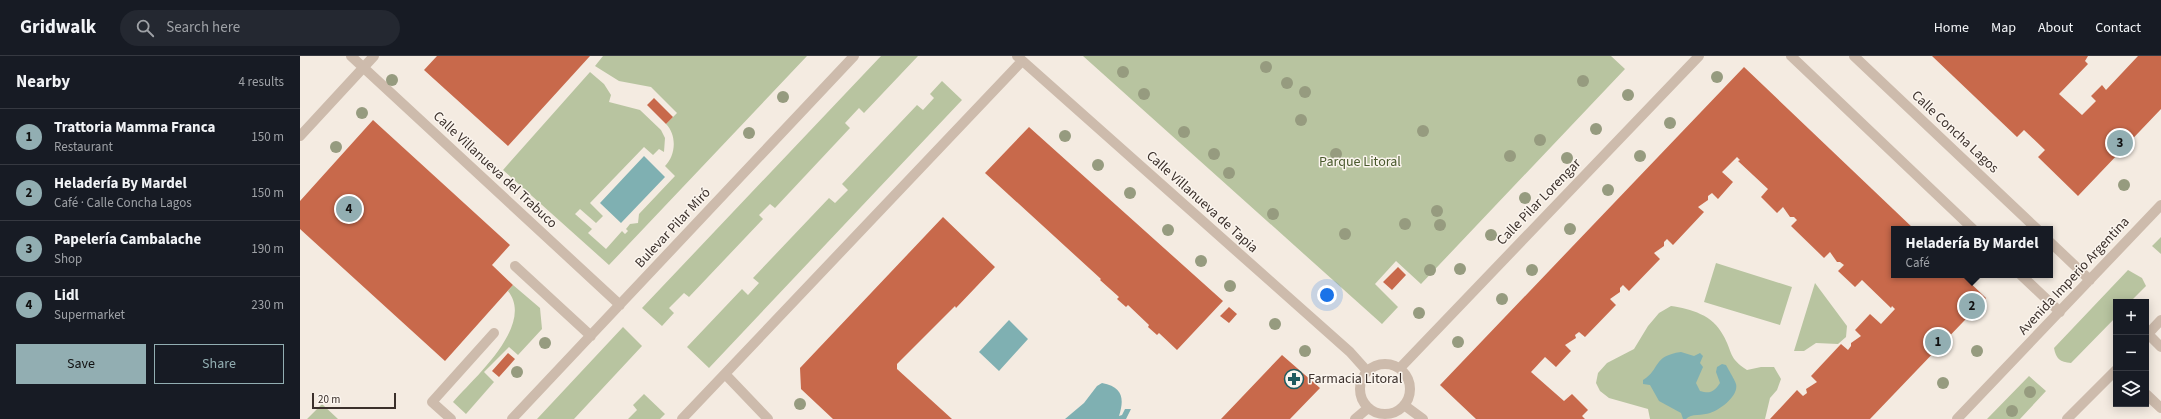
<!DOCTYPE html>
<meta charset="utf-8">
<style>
body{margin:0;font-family:"Source Sans 3",sans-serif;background:#242831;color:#f1f3f6}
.controls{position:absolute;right:12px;bottom:12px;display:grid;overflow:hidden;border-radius:0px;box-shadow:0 2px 10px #0003}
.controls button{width:36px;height:36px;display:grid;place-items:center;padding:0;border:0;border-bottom:1px solid #363941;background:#171b24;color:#f1f3f6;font:20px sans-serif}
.scale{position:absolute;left:12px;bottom:10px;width:84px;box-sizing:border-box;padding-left:4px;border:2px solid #3b302b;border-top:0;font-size:11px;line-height:14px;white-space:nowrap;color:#3b302b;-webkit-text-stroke:3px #fbf5ee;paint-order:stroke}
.you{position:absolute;left:1027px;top:239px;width:14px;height:14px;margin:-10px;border:3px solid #fff;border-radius:50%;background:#1a73e8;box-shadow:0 0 0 6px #1a73e833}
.badge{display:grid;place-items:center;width:26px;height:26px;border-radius:50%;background:#92aeb2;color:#111;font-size:13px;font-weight:700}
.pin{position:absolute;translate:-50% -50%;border:2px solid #fff;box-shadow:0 1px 4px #0006}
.popup{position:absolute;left:1591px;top:170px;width:162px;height:52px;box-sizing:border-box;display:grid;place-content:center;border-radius:0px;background:#171b24;filter:drop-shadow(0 1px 3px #0005);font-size:13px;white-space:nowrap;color:#9ea1a6}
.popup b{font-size:15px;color:#f1f3f6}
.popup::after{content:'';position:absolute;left:50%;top:100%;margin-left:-8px;border:8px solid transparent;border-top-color:#171b24}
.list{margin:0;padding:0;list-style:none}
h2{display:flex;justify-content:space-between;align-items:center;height:52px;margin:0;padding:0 16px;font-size:17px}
h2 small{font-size:13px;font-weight:400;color:#9ea1a6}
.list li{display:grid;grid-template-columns:26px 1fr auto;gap:12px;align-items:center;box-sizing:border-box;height:56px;padding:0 16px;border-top:1px solid #363941}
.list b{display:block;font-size:15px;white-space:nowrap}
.list p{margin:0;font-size:13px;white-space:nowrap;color:#9ea1a6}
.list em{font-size:13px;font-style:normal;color:#9ea1a6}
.actions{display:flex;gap:8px;padding:12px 16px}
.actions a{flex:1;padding:9px 0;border:1px solid #92aeb2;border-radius:0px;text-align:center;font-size:14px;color:#92aeb2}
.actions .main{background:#92aeb2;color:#111}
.icon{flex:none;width:22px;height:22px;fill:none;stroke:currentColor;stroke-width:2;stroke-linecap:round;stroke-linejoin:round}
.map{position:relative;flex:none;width:1861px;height:363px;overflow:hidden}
header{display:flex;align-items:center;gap:24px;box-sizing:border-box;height:56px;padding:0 20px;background:#171b24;border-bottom:1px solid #363941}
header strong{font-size:19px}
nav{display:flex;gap:22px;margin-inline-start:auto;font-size:14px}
.search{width:280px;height:36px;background:#242831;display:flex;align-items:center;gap:10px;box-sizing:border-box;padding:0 14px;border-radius:22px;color:#9ea1a6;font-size:15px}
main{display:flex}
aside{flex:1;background:#171b24}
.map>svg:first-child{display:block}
</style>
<header>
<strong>Gridwalk</strong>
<div class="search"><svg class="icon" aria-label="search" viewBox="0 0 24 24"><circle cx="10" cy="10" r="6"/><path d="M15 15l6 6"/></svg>Search here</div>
<nav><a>Home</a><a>Map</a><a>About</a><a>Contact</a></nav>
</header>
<main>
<aside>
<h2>Nearby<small>4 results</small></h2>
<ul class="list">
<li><span class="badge">1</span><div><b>Trattoria Mamma Franca</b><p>Restaurant</p></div><em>150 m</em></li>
<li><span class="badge">2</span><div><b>Heladería By Mardel</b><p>Café · Calle Concha Lagos</p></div><em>150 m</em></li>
<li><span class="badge">3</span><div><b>Papelería Cambalache</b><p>Shop</p></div><em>190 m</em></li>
<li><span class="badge">4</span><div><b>Lidl</b><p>Supermarket</p></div><em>230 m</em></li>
</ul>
<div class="actions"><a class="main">Save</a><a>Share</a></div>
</aside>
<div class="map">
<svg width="1861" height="363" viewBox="0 0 1861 363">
<rect width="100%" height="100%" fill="#f4ebe1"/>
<path fill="#b8c4a0" d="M303 0H507L309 209 203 114 290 16 304 28 311 39 309 46 340 54 361 74 365 82 364 96 359 93 353 99 344 91 290 147 303 160 296 167 280 153 275 158 292 173 288 177 306 193 322 175 325 178 328 175 326 173 330 168 338 167 339 158 375 120 365 110C376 99 377 79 366 68L377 57 351 31 319 25 295 10Z
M581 0H618L564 57 559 52 545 67 550 72 475 152 470 148 459 159 463 163 389 241 384 237 369 252 374 257 362 270 342 252Z
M783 0H1311L1325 13 1121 228 1096 205 1075 228 1098 251 1082 268Z
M642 25 662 44 409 312 387 291 442 233 448 239 459 227 453 222 529 142 535 147 548 134 542 128 617 49 623 54 634 42 630 38Z
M1861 181V198L1852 190Z
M1416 207 1492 231 1480 269 1404 246Z
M1828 214 1842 222 1846 230 1830 246H1816V261L1771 307C1760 306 1756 303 1754 292Z
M1515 227 1547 270 1546 281 1538 288 1516 287 1504 295H1494Z
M213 229 240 252 242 273 218 299 209 291 184 316 194 326 166 358 153 346C175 321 235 269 208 235Z
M1371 250C1391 253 1413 259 1423 279 1433 296 1428 302 1447 314L1461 311H1474L1481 323 1477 334 1470 342 1465 363H1350L1348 353 1309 342 1300 335 1296 327 1298 317 1307 307 1334 293 1348 270 1359 257Z
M323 271 342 290 274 363H237Z
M1729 320 1746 335 1720 363H1687Z
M344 338 365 358 360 363H328L337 354 333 349Z
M22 348 38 363H7Z"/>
<path fill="#7fb0b2" d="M344 100 365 121 321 167 300 147Z
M709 264 728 283 699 315 679 296Z
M1381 296 1394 300 1400 297 1403 300 1400 307 1403 311 1396 327 1400 335C1410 338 1414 336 1420 327L1416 316 1417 311 1422 308 1426 309C1427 311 1436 326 1436 328 1439 340 1420 354 1410 357 1403 360 1391 357 1386 363H1383L1381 357 1359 345 1350 329 1343 328V324C1361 313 1352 300 1381 296Z
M802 327C824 331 824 344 819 360L822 359 825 353H831L826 363H765L784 347 797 330Z"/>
<path fill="#c8694b" d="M137 0H290L208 90 124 14Z
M1632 0H1788L1785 5 1788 8 1759 38 1782 59 1796 45 1791 40 1802 29 1806 34 1838 0H1861V53L1778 140 1738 101 1745 94 1724 74 1717 81Z
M1444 11 1614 173H1594V219H1662L1686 242 1570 363H1470L1497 334 1503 340 1507 337 1506 333 1517 326 1511 320 1541 288 1548 294 1551 290V287L1561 280 1555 274 1570 258 1581 268 1595 253 1592 250 1591 252 1562 224 1555 231 1538 215 1544 209 1540 206H1537L1530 196 1524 202 1491 170 1497 164 1494 161H1490L1483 151 1477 157 1461 141 1468 133 1438 105 1440 104 1437 101 1422 116 1433 126 1418 143 1412 137 1408 140V144L1398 151 1404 156 1373 189 1367 183 1364 186V190L1354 197 1360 203 1329 235 1323 229 1320 232V236L1310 243 1316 249 1285 281 1279 276 1275 279 1276 282 1265 289 1271 295 1256 311 1245 301 1231 316 1264 345 1272 338 1288 354 1282 360 1285 363H1176L1140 329Z
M354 42 373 61 366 68 347 49Z
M73 64 210 189 192 209 213 229 145 305 0 173V145Z
M729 71 923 245 877 294 859 277 857 279 848 271 849 269 828 249 826 251 817 243 819 241 800 224 801 223 685 117Z
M643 161 695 211 656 252 655 250 597 308V313L652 363H533L501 333 500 312Z
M1098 211 1106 219 1092 234 1083 226Z
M929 251 937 258 929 267 920 260Z
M208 297 215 303 199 321 192 315Z
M982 299 1020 332 990 363H921Z"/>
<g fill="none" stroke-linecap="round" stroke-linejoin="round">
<path stroke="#cdbbac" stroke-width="10" d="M51 0 320 249
M717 0 1050 296 1067 315
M1491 0 1673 173
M1554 0 1737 173
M0 80 74 0
M1750 186 1790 224
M215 210 291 280
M1721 219 1760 256
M1848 278 1861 291
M1846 280 1861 264
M1060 333a25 25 0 1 1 50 0a25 25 0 1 1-50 0Z
M1100 312 1399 0
M425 318 468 363
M1846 338 1861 352
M1104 349 1123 363
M151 363 132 346 194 277
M212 363 554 0
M382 363 722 5
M1055 363 1068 352
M1657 363 1861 149
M1767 363 1816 314"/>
</g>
<g fill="#969b7f">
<circle cx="966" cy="11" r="6"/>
<circle cx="823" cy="16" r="6"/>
<circle cx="1417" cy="21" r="6"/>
<circle cx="92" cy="24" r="6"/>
<circle cx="1283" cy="25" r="6"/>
<circle cx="987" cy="27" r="6"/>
<circle cx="1005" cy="36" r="6"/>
<circle cx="844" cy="38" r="6"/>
<circle cx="1328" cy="39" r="6"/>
<circle cx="483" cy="41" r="6"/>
<circle cx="62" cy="57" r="6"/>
<circle cx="1001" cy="64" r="6"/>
<circle cx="1370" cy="67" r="6"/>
<circle cx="1296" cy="73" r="6"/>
<circle cx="1123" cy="75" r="6"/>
<circle cx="884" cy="76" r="6"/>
<circle cx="449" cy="77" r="6"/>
<circle cx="765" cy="80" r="6"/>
<circle cx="1240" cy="84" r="6"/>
<circle cx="36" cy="91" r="6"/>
<circle cx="914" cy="98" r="6"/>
<circle cx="1036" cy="98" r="6"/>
<circle cx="1210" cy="100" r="6"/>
<circle cx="1340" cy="100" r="6"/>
<circle cx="1267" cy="102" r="6"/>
<circle cx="798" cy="109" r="6"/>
<circle cx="929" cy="117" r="6"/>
<circle cx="1824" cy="129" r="6"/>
<circle cx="1308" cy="134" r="6"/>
<circle cx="830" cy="137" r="6"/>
<circle cx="1225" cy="142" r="6"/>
<circle cx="1137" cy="155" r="6"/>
<circle cx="973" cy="158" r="6"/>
<circle cx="1105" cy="168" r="6"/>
<circle cx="1140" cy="169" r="6"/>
<circle cx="1270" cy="173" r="6"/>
<circle cx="868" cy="174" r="6"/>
<circle cx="1045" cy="178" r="6"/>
<circle cx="1191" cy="179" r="6"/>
<circle cx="901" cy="205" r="6"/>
<circle cx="1160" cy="213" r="6"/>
<circle cx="1130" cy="214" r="6"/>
<circle cx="1232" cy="214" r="6"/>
<circle cx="930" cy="230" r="6"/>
<circle cx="1202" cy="243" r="6"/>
<circle cx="1119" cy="257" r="6"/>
<circle cx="975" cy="268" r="6"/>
<circle cx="1158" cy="286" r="6"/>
<circle cx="245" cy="287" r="6"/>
<circle cx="1005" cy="295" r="6"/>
<circle cx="1677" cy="295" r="6"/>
<circle cx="217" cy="316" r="6"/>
<circle cx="1643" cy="327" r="6"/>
<circle cx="1730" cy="336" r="6"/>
<circle cx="500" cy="348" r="6"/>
<circle cx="1712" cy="355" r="6"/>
</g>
<defs>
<symbol id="pharmacy-ring" viewBox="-11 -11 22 22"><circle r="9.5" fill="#fbf5ee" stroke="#1f5a5e" stroke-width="1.5"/><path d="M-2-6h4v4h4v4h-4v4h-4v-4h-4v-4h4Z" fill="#1f5a5e"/></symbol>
</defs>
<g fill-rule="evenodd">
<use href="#pharmacy-ring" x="983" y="312" width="22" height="22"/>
</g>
<g text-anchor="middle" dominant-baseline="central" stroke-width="3" stroke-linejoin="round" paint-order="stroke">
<g font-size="14" fill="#3b302b" stroke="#fbf5ee">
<text transform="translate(1655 76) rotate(43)">Calle Concha Lagos</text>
<text transform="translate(195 114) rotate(43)">Calle Villanueva del Trabuco</text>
<text transform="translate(902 146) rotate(42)">Calle Villanueva de Tapia</text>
<text transform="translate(1239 146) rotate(-46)">Calle Pilar Lorengar</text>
<text transform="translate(373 172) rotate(-47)">Bulevar Pilar Miró</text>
<text transform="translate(1774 220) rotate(-47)">Avenida Imperio Argentina</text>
</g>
<g font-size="14" fill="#4a5a2e" stroke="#fbf5ee">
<text x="1060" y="106">Parque Litoral</text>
</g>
<g font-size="14" fill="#3b302b" stroke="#fbf5ee" text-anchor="start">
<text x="1008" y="323">Farmacia Litoral</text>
</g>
</g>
</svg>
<div class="controls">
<button>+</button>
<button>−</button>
<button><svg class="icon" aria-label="layers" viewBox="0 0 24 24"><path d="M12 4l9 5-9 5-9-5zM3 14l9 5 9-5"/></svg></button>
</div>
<div class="scale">20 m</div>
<div class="you"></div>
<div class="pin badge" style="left:1638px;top:286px">1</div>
<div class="pin badge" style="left:1672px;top:250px">2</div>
<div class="popup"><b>Heladería By Mardel</b>Café</div>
<div class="pin badge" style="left:1820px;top:87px">3</div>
<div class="pin badge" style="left:49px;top:153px">4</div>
</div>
</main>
